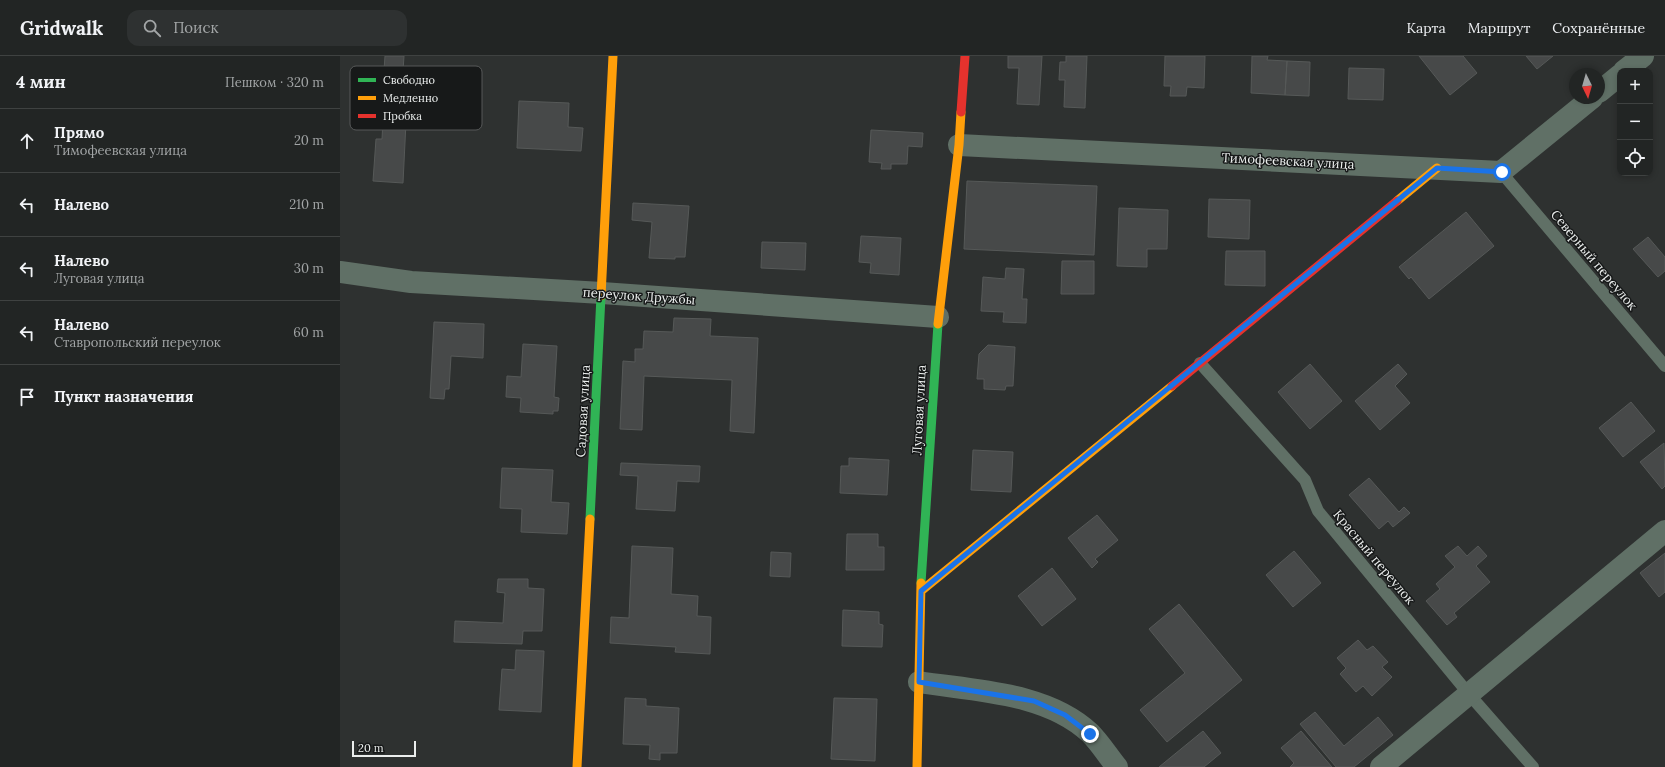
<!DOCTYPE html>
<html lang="ru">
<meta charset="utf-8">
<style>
body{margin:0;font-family:Lora,serif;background:#2e3131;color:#f1f3f6}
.controls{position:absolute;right:12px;top:12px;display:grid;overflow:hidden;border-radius:8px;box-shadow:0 2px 6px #0003}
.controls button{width:36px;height:36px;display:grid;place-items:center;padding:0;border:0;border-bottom:1px solid #3f4241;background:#222524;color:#f1f3f6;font:20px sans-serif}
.compass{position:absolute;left:1229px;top:12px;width:36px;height:36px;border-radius:50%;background:#222524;box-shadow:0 2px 6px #0003;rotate:175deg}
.scale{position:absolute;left:12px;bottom:10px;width:64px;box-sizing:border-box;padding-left:4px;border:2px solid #ebeeed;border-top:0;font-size:11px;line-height:14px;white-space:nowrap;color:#ebeeed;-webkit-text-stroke:3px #171919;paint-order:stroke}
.stop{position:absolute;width:12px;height:12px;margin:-9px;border:3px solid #1a73e8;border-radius:50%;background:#fff}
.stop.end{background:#1a73e8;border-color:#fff;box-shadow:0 1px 4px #0008}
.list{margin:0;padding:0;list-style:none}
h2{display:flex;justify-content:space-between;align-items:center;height:52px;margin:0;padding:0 16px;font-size:17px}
h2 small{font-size:13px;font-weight:400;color:#a2a5a6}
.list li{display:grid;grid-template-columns:26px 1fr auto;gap:12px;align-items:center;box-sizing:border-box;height:64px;padding:0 16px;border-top:1px solid #3f4241}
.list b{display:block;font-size:15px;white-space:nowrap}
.list p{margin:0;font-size:13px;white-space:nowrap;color:#a2a5a6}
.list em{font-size:13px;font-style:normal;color:#a2a5a6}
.icon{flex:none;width:22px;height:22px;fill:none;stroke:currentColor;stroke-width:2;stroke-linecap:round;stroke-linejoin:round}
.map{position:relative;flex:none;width:1325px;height:711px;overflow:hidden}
header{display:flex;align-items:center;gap:24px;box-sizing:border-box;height:56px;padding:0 20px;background:#222524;border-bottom:1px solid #3f4241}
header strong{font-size:19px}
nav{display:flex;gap:22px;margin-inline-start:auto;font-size:14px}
.search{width:280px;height:36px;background:#2e3131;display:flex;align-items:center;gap:10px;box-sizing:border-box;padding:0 14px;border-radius:12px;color:#a2a5a6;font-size:15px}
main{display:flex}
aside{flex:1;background:#222524}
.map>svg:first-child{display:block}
</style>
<header>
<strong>Gridwalk</strong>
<div class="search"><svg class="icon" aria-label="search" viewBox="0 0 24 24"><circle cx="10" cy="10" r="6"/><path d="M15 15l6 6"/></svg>Поиск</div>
<nav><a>Карта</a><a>Маршрут</a><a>Сохранённые</a></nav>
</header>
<main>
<aside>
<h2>4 мин<small>Пешком · 320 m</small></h2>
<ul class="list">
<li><svg class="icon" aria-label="ahead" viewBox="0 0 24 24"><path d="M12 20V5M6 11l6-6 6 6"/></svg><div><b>Прямо</b><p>Тимофеевская улица</p></div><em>20 m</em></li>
<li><svg class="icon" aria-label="left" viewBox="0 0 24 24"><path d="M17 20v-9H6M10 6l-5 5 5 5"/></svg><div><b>Налево</b></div><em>210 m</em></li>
<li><svg class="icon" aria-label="left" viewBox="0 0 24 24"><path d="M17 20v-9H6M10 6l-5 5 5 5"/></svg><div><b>Налево</b><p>Луговая улица</p></div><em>30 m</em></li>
<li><svg class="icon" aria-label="left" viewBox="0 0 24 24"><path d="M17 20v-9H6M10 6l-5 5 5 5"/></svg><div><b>Налево</b><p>Ставропольский переулок</p></div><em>60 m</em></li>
<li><svg class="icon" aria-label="arrive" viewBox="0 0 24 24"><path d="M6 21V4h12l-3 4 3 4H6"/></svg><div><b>Пункт назначения</b></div></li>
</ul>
</aside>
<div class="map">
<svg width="1325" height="711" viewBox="0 0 1325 711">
<rect width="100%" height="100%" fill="#2e3130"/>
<path fill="#474949" stroke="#565958" d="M45 0H64L63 15 44 14Z
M668 0H702L699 49 677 48 679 12H668Z
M726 0H747L745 52 724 51 725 24H719L720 6H726Z
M825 0H865L864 32 847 31 846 40H830L831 30H824Z
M912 0H928L927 4 947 5 945 39 911 37Z
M1079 0H1123L1137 17 1110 39Z
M1186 0H1213L1197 13Z
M947 5 970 6 969 40 945 39Z
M1009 12 1044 13 1043 44 1008 43Z
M179 45 229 47 228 71 243 72 241 95 177 92Z
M43 64 66 66 63 127 33 125 36 83H42Z
M531 74 583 77 582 91 568 90 567 108H551V113H541L542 107 529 106Z
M627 125 757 130 754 199 624 193Z
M869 143 910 144 909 183 868 181Z
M293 147 349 150 345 201H335V203L309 202 312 166 292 164Z
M779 152 828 154 827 193H807V211L777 210Z
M1126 156 1154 190 1089 243 1071 221 1069 223 1059 211Z
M521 180 561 182 559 219 530 217 531 207 519 206Z
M1308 181 1325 201V215L1318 221 1293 193Z
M422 186 466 187 465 214 421 212Z
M886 195H925V230L885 229Z
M722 205H754V238H721Z
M666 212 684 213 682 243H687L686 267 663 266 664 256 641 255 643 221 665 223Z
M334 262 371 263 370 280 418 282 414 377 390 375 392 324 304 320 302 374 280 373 283 305 295 306V293H303L304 275 333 276Z
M94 266 144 268 143 302 111 300 109 333H105L104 343 90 342Z
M183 288 217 290 214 341 219 342 218 355H213V358L180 356 181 342 166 341 167 320 181 321Z
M648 289 675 291 673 330H666L665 334 644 333V323H637L639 298Z
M970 308 1002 345 970 373 938 336Z
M1058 308 1067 318 1055 330 1070 347 1040 374 1015 345Z
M1291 346 1315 375 1283 401 1259 372Z
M1324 387 1325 430 1322 433 1300 406Z
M633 394 673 396 671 436 631 434Z
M509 402 549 404 547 439 500 437 501 410H509Z
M281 407 360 410 359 426 337 425 335 455 296 453 298 420 280 419Z
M162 412 213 414 211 446 229 447 227 478 181 476 182 453 160 452Z
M1029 422 1059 456 1064 451 1070 457 1053 471 1048 465 1039 473 1009 439Z
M757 459 778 484 755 503 758 506 752 512 728 482Z
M507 478H538V491H544V514H506Z
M292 490 333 492 331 538 358 540 357 560 371 561 370 598 335 596 336 591 270 587 271 561 289 562Z
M1118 490 1127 500 1138 490 1147 500 1136 510 1150 526 1114 557 1117 561 1107 569 1086 545 1100 533 1096 528 1115 511 1105 500Z
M954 495 981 527 953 551 926 519Z
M431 496 451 497 450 521 430 520Z
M1325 497V536L1319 541 1300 517Z
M712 512 736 543 702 570 678 540Z
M158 523H188V532L204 533 202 575H183L182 588 114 586 115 565 163 567 165 537 157 536Z
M839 548 902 624 827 686 800 654 845 617 809 573Z
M503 554 539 556V568L543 569 542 591 502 590Z
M1018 584 1027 594 1033 590 1048 606 1042 611 1052 621 1032 640 1023 630 1016 636 1000 618 1006 612 997 602Z
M176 594 204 595 201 656 159 654 162 613 175 614Z
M285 642 306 643V650L339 652 337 697H320V704L309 703 310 689 283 688Z
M494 642 537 643 535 705 491 703Z
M975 656 1004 690 1038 661 1053 679 1014 711H996L960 668Z
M863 675 881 697 864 711H819Z
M961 675 992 711H950L954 707 941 692Z"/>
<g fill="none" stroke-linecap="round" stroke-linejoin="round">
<path stroke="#607066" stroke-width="12" d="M1161 116 1325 310
M860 307 965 424 978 455 1128 637 1193 711"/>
<path stroke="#607066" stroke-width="22" d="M1284 15 1303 0
M1259 36 1280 19
M619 89 1161 116 1252 42
M0 216 71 226 262 237 598 261
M579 626C635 635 706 636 750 677 760 687 768 700 777 711
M1041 711 1325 475"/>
<path stroke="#30b455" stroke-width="9" d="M250 463 261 240
M581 527 598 268"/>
<path stroke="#ff9f0a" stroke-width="9" d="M1057 145 1097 112
M261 240 273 0
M598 268 619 89 621 56
M581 535 832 330
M237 711 250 463
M577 711 581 527"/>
<path stroke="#e5322d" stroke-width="9" d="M621 56 625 0
M832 330 1057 145"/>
</g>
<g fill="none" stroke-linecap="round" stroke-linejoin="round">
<path stroke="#1a73e8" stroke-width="5" d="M750 678 725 659 694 645 579 626 581 535 1097 112 1162 116"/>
</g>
<g text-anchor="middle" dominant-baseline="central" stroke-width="3" stroke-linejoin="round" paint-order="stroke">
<g font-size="13" fill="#ebeeed" stroke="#171919">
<text transform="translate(948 105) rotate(3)">Тимофеевская улица</text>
<text transform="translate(1254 204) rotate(50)">Северный переулок</text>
<text transform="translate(299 240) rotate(4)">переулок Дружбы</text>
<text transform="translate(579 354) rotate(-87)">Луговая улица</text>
<text transform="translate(243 355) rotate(-87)">Садовая улица</text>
<text transform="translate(1034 501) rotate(50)">Красный переулок</text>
</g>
</g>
<rect x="10" y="10" width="132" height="64" rx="6" fill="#171919" stroke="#575959" stroke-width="1"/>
<rect x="18" y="22" width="18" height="4" fill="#30b455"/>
<rect x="18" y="40" width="18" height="4" fill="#ff9f0a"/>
<rect x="18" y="58" width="18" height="4" fill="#e5322d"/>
<g font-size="11" fill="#ebeeed">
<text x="43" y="28">Свободно</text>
<text x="43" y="46">Медленно</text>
<text x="43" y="64">Пробка</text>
</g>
</svg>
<div class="controls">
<button>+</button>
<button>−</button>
<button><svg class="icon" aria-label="locate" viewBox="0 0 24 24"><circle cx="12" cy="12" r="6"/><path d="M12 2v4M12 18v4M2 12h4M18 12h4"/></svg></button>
</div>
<svg class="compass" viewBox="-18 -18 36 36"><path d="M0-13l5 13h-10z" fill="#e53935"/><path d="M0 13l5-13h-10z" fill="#a2a5a6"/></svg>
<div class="scale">20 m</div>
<div class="stop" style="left:1162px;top:116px"></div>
<div class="stop end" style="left:750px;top:678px"></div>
</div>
</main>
